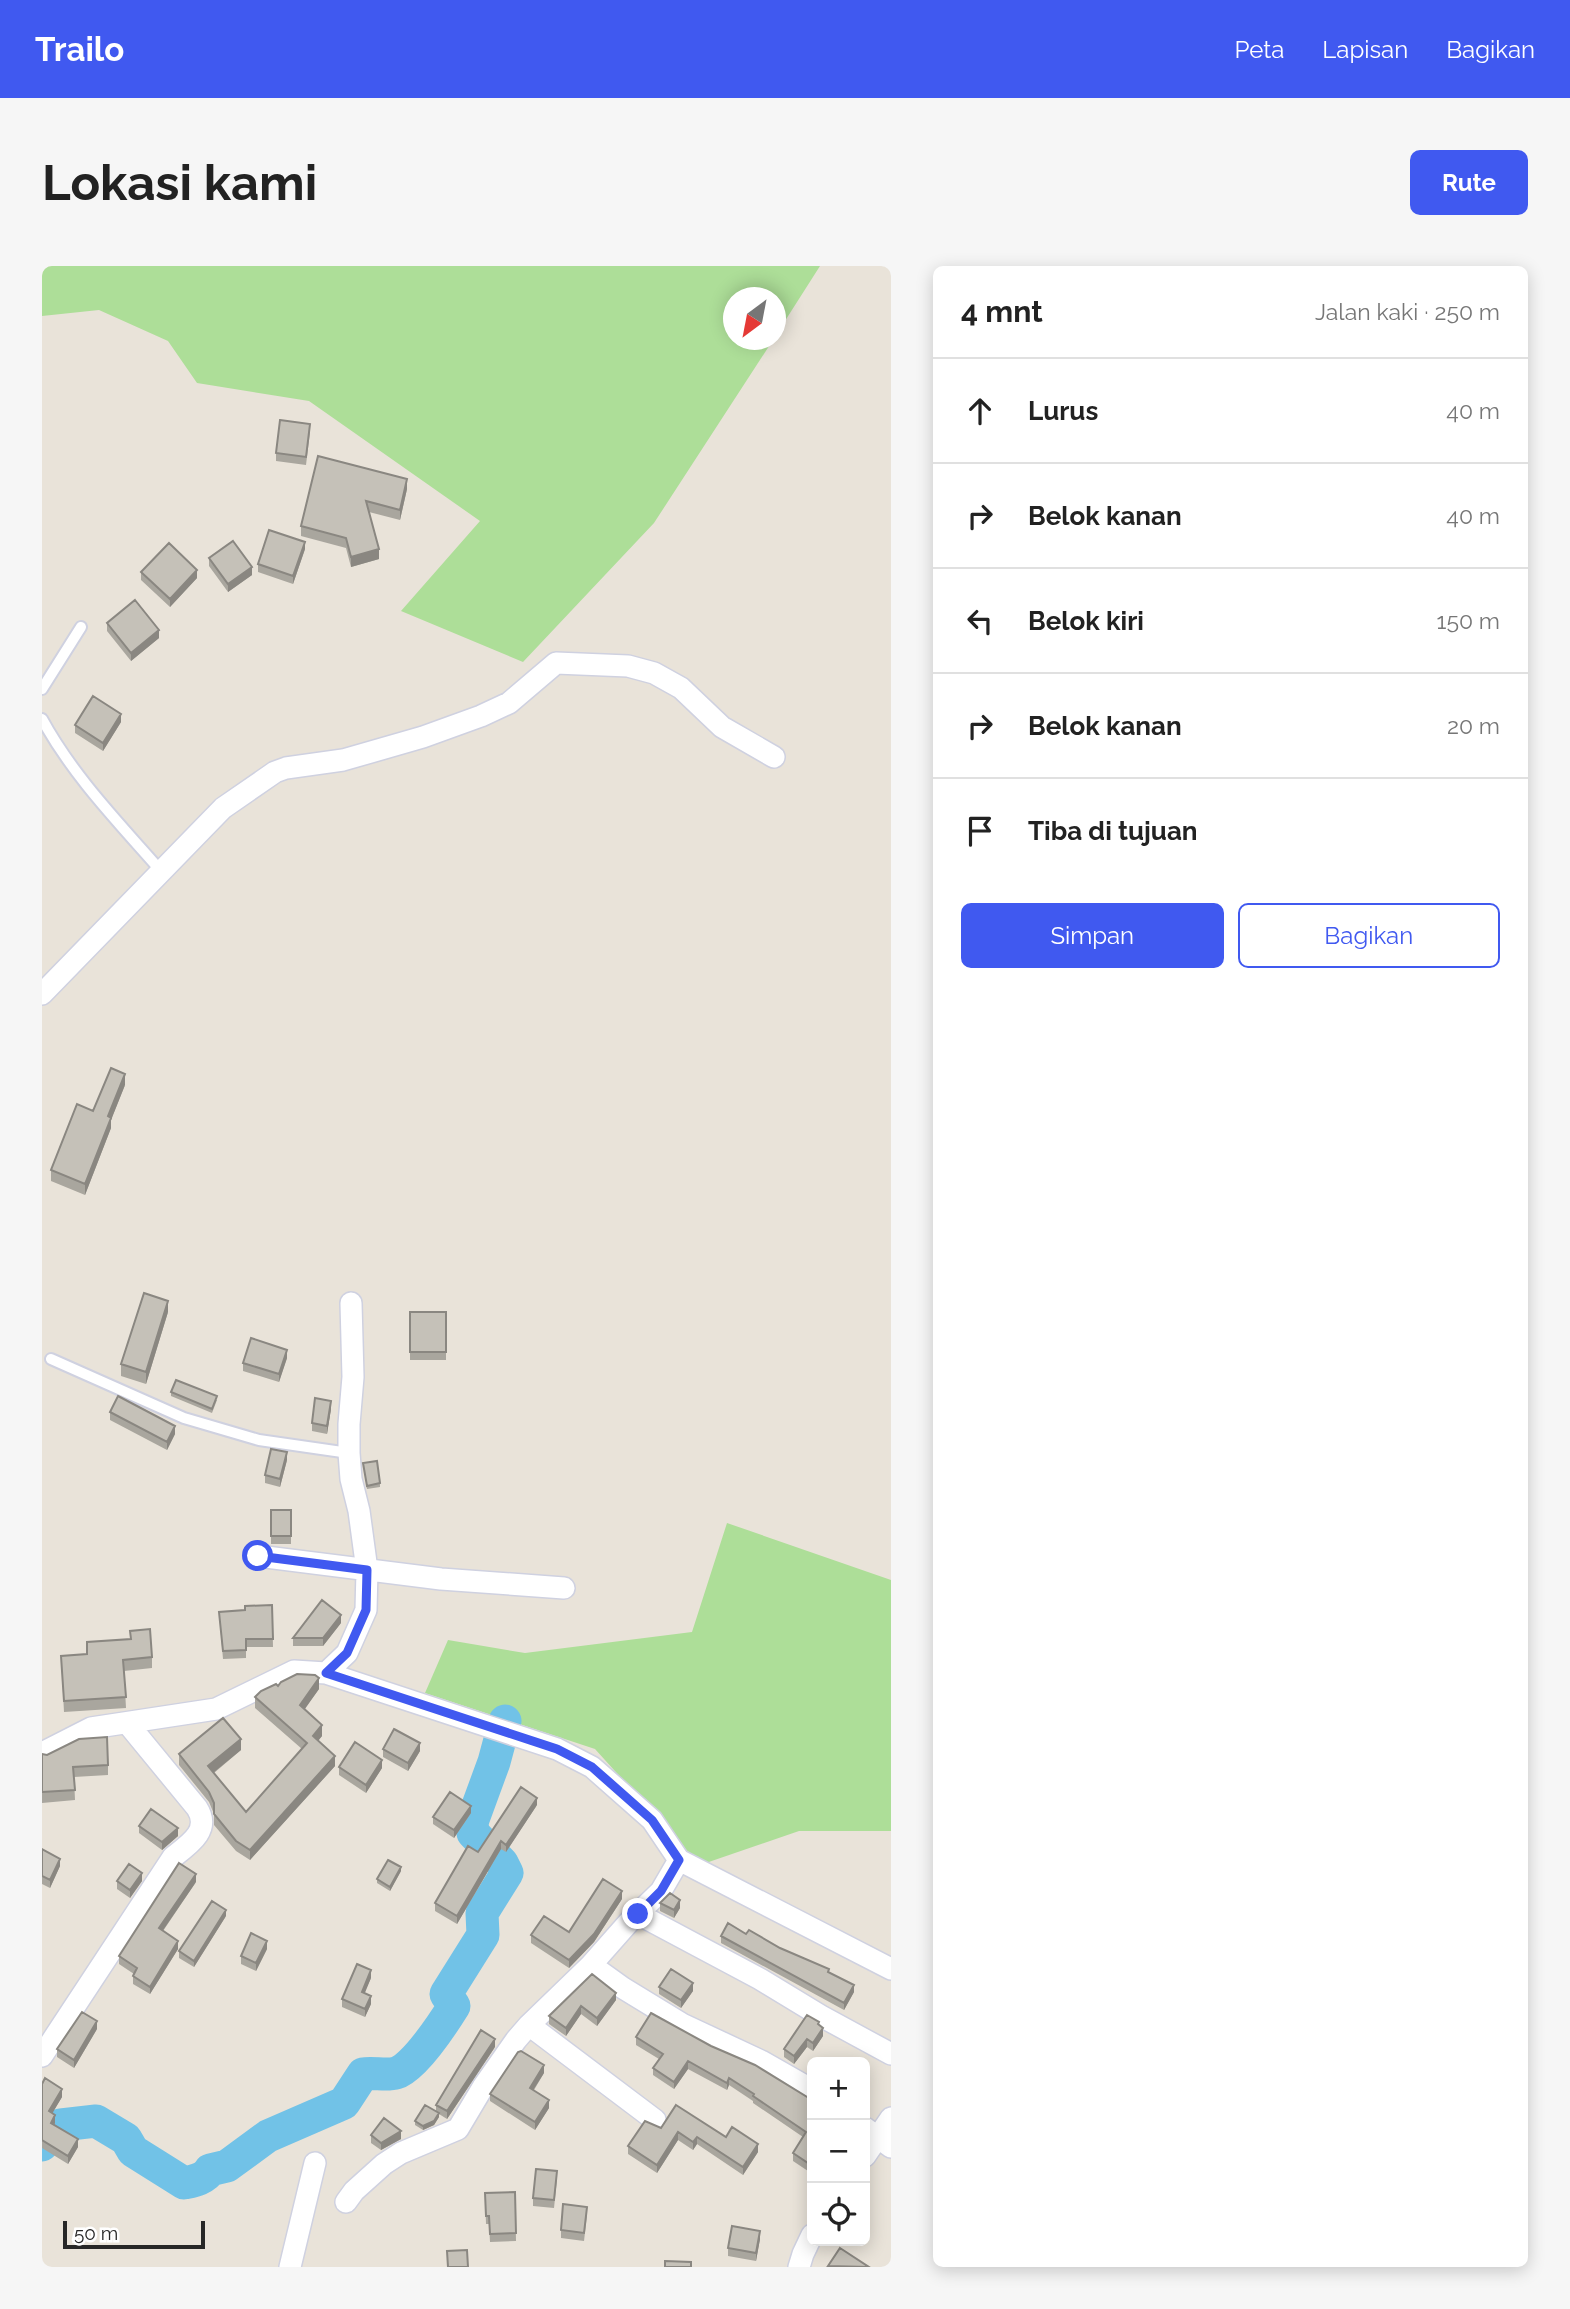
<!DOCTYPE html>
<html lang="id">
<meta charset="utf-8">
<style>
body{margin:0;font-family:Raleway,sans-serif;background:#f6f6f6;color:#222}
.controls{position:absolute;right:21px;bottom:21px;display:grid;overflow:hidden;border-radius:10px;box-shadow:0 4px 18px #0003}
.controls button{width:63px;height:63px;display:grid;place-items:center;padding:0;border:0;border-bottom:2px solid #e0e0e0;background:#fff;color:#222;font:35px sans-serif}
.compass{position:absolute;left:681px;top:21px;width:63px;height:63px;border-radius:50%;background:#fff;box-shadow:0 4px 18px #0003;rotate:212deg}
.scale{position:absolute;left:21px;bottom:18px;width:142px;box-sizing:border-box;padding-left:7px;border:4px solid #272727;border-top:0;font-size:19px;line-height:24px;white-space:nowrap;color:#272727;-webkit-text-stroke:5px #fff;paint-order:stroke}
.stop{position:absolute;width:21px;height:21px;margin:-16px;border:5px solid #4059f0;border-radius:50%;background:#fff}
.stop.end{background:#4059f0;border-color:#fff;box-shadow:0 2px 7px #0008}
.list{margin:0;padding:0;list-style:none}
h2{display:flex;justify-content:space-between;align-items:center;height:91px;margin:0;padding:0 28px;font-size:30px}
h2 small{font-size:23px;font-weight:400;color:#767676}
.list li{display:grid;grid-template-columns:46px 1fr auto;gap:21px;align-items:center;box-sizing:border-box;height:105px;padding:0 28px;border-top:2px solid #e0e0e0}
.list b{display:block;font-size:26px;white-space:nowrap}
.list em{font-size:23px;font-style:normal;color:#767676}
.actions{display:flex;gap:14px;padding:21px 28px}
.actions a{flex:1;padding:16px 0;border:2px solid #4059f0;border-radius:10px;text-align:center;font-size:24px;color:#4059f0}
.actions .main{background:#4059f0;color:#fff}
.icon{flex:none;width:38px;height:38px;fill:none;stroke:currentColor;stroke-width:2;stroke-linecap:round;stroke-linejoin:round}
.map{position:relative;flex:none;width:849px;height:2001px;overflow:hidden;border-radius:10px}
header{display:flex;align-items:center;gap:42px;box-sizing:border-box;height:98px;padding:0 35px;background:#4059f0;color:#fff}
header strong{font-size:33px}
nav{display:flex;gap:38px;margin-inline-start:auto;font-size:24px}
.intro{display:flex;align-items:center;justify-content:space-between;box-sizing:border-box;height:168px;padding:0 42px}
h1{margin:0;font-size:49px}
.button{padding:18px 32px;border-radius:10px;background:#4059f0;color:#fff;font-size:24px;font-weight:700}
main{display:flex;gap:42px;padding:0 42px}
aside{flex:1;background:#fff;border-radius:10px;box-shadow:0 4px 18px #0003}
.map>svg:first-child{display:block}
</style>
<header>
<strong>Trailo</strong>
<nav><a>Peta</a><a>Lapisan</a><a>Bagikan</a></nav>
</header>
<div class="intro"><h1>Lokasi kami</h1><a class="button">Rute</a></div>
<main>
<div class="map">
<svg width="849" height="2001" viewBox="0 0 849 2001">
<rect width="100%" height="100%" fill="#e9e3d9"/>
<path fill="#adde98" d="M0 0H778L734 69V32H692V74H731L612 257 481 396 359 345 438 255 267 135 155 117 126 75 57 44 0 50Z
M685 1257 849 1314V1565H757L658 1599 553 1483 383 1427 406 1374 483 1387 650 1366Z"/>
<g fill="none" stroke-linecap="round" stroke-linejoin="round">
<path stroke="#71c2e7" stroke-width="33" d="M0 1879 19 1859 54 1855 84 1873 91 1885 142 1917C151 1915 163 1913 168 1904L185 1900 226 1870 302 1837 321 1808C331 1806 344 1810 354 1807 372 1802 402 1756 412 1740L404 1728 441 1669 440 1647 465 1607 460 1597 431 1567 430 1556 452 1496 463 1455"/>
<defs>
<path id="service" d="M0 423 39 361
M0 453C31 510 77 557 119 605
M9 1093 142 1152 217 1174 307 1187"/>
<path id="minor" d="M0 728 181 542 233 506 244 502 301 494 381 471 439 450 467 437 514 397 586 400 612 407 639 422 680 461 732 491
M216 1290 399 1313 522 1322
M284 1407 305 1387 324 1344 325 1304 317 1245 309 1213 307 1187V1158L311 1111 309 1037
M0 1487 49 1462 174 1443 252 1405 284 1407 515 1483 550 1501 610 1554 637 1594 619 1625 587 1656 549 1699 581 1722 640 1758 719 1795 770 1824
M637 1594 849 1703
M596 1648 718 1713 779 1750 849 1788
M487 1759 613 1854
M0 1790 131 1591C148 1578 169 1564 155 1542L86 1458
M823 1862 849 1881
M823 1890 849 1852
M304 1936 312 1925 342 1898 359 1887 416 1863 441 1821 474 1774 487 1759 549 1699
M248 2001 273 1897
M757 2001 761 1988 770 1969"/>
</defs>
<use href="#service" stroke="#cfd1e0" stroke-width="14"/>
<use href="#minor" stroke="#cfd1e0" stroke-width="24"/>
<use href="#service" stroke="#fff" stroke-width="10"/>
<use href="#minor" stroke="#fff" stroke-width="21"/>
</g>
<path fill="#a9a69e" d="M268 166 264 199 234 195V187Z
M276 190 365 223 358 254 327 246 337 293 309 301 304 282 259 270V260Z
M263 283 251 318 216 306V298Z
M167 292 210 309 186 326 167 300Z
M99 306 155 312 128 341 99 314Z
M65 357 117 372 89 395 65 365Z
M79 456 61 485 33 467V459Z
M83 819 69 854V862L43 929 9 915V904Z
M126 1046 104 1118 79 1110V1098Z
M368 1046H404V1094H368Z
M245 1092 237 1116 201 1105V1097Z
M129 1126 175 1134 170 1147 129 1130Z
M289 1143 285 1168 270 1165V1157Z
M68 1146 133 1168 125 1184 68 1154Z
M245 1194 238 1221 223 1217V1209Z
M321 1197 338 1217V1221L325 1223Z
M229 1244H249V1278H229Z
M230 1339 231 1381H204V1392L181 1393 177 1346 203 1344Z
M299 1357 281 1380H251V1372Z
M88 1365 110 1391V1402L82 1405 84 1442 22 1446 19 1390 45 1388V1376L88 1373Z
M236 1420 277 1423 262 1443 280 1470 276 1475 293 1500 208 1594 194 1585 172 1559V1548L167 1536 137 1499V1488L199 1484 172 1507 204 1546 260 1483 213 1442V1431Z
M341 1483 378 1485 366 1505 341 1491Z
M0 1488 66 1499V1509L32 1511 33 1534 0 1537Z
M297 1501 340 1502 324 1527 297 1509Z
M495 1539 464 1586 459 1583 415 1658 393 1645V1637L436 1586Z
M429 1547 412 1572 391 1558V1551Z
M97 1560 136 1570 120 1584 97 1567Z
M0 1583 18 1600 8 1622 0 1618Z
M359 1605 348 1625 335 1617V1613Z
M75 1615H100L88 1632 75 1623Z
M154 1616 121 1665 136 1683 108 1728 91 1718V1710L92 1708 77 1698V1690Z
M580 1633 552 1676 527 1702 489 1677V1669L527 1666Z
M618 1637 638 1642 632 1652 618 1645Z
M184 1650 152 1701 137 1692V1685Z
M704 1668 738 1682 787 1706 812 1726 802 1744 679 1677V1670Z
M225 1683 214 1705 199 1698V1690Z
M550 1708 574 1734 555 1760 539 1748 524 1770 507 1758V1750Z
M329 1712 322 1727 329 1738 323 1751 300 1741V1733Z
M617 1721 651 1725 639 1742 617 1728Z
M777 1759 781 1770 771 1785 765 1781 752 1798 742 1791V1783Z
M55 1763 32 1802 15 1791V1783Z
M594 1771 669 1780 770 1834 766 1905 751 1895V1887L761 1871 711 1837V1835L687 1819 685 1824 646 1803 632 1823 611 1809V1802L617 1793 594 1779Z
M453 1781 405 1853 397 1848V1851L392 1859 381 1864 373 1859V1855L394 1845V1839Z
M502 1807 492 1824 507 1842 493 1864 448 1835V1828Z
M0 1818 20 1831 10 1847 13 1857 12 1859 36 1881 26 1898 0 1882Z
M619 1862 684 1871 716 1886 701 1909 655 1878 651 1884 636 1874 615 1907 586 1888V1880Z
M329 1869 359 1873 339 1884 329 1877Z
M515 1913 512 1942 491 1940V1932Z
M473 1926 474 1975 448 1976 447 1958H444L443 1927Z
M545 1949 542 1975 519 1972V1964Z
M718 1973 714 1995 686 1990V1982Z"/>
<path fill="#8a8781" d="M365 213V223L358 254V244Z
M263 276V283L251 318V310Z
M337 283V293L309 301V291Z
M210 301V309L186 326V318Z
M155 304V312L128 341V333Z
M117 364V372L89 395V387Z
M79 448V456L61 485V477Z
M83 808V819L69 854V862L43 929V918L66 850Z
M126 1035V1046L104 1118V1106Z
M245 1084V1092L237 1116V1108Z
M289 1135V1143L285 1168V1160Z
M133 1160V1168L125 1184V1176Z
M245 1186V1194L238 1221V1213Z
M299 1349V1357L281 1380V1372Z
M277 1412V1423L258 1450V1439Z
M280 1459V1470L271 1481V1470Z
M199 1473V1484L166 1511V1500Z
M378 1477V1485L366 1505V1497Z
M293 1490V1500L208 1594V1584Z
M340 1494V1502L324 1527V1519Z
M495 1532V1539L464 1586V1579Z
M429 1540V1547L412 1572V1564Z
M136 1562V1570L120 1584V1576Z
M459 1575V1583L415 1658V1650Z
M18 1593V1600L8 1622V1614Z
M359 1601V1605L348 1625V1621Z
M100 1607V1615L88 1632V1624Z
M154 1608V1616L117 1670V1662Z
M580 1625V1633L552 1676 527 1702V1694Z
M638 1634V1642L632 1652V1644Z
M184 1644V1650L152 1701V1695Z
M136 1675V1683L108 1728V1721Z
M225 1675V1683L214 1705V1697Z
M329 1704V1712L320 1734V1726Z
M651 1717V1725L639 1742V1734Z
M812 1719V1726L802 1744V1737Z
M574 1727V1734L555 1760V1752Z
M329 1730V1738L323 1751V1743Z
M539 1740V1748L524 1770V1762Z
M55 1755V1763L32 1802V1794Z
M781 1762V1770L771 1785V1777Z
M453 1773V1781L405 1853V1845Z
M765 1773V1781L752 1798V1790Z
M646 1795V1803L632 1823V1816Z
M502 1799V1807L488 1829V1822Z
M687 1812V1819L685 1824V1817Z
M20 1823V1831L7 1853V1845Z
M507 1834V1842L493 1864V1856Z
M397 1847V1851L392 1859 381 1864V1860Z
M13 1849V1857L9 1865V1857Z
M359 1865V1873L339 1884V1877Z
M636 1866V1874L615 1907V1899Z
M655 1871V1878L651 1884V1876Z
M36 1873V1881L26 1898V1890Z
M716 1878V1886L701 1909V1901Z
M770 1891V1898L766 1905V1897Z
M718 1965V1973L714 1995V1987Z"/>
<path fill="#c5c1b8" stroke="#8a8781" stroke-width="2" d="M238 154 268 158 264 191 234 187Z
M276 190 365 213 358 244 324 235 337 283 309 291 304 272 259 260Z
M227 264 263 276 251 310 216 298Z
M191 275 210 301 186 318 167 292Z
M127 277 155 304 128 333 99 306Z
M93 334 117 364 89 387 65 357Z
M51 430 79 448 61 477 33 459Z
M69 802 83 808 66 850 69 852 43 918 9 904 35 838 51 845Z
M102 1027 126 1035 104 1106 79 1098Z
M368 1046H404V1086H368Z
M209 1072 245 1084 237 1108 201 1097Z
M134 1114 175 1130 170 1143 129 1126Z
M76 1130 133 1160 125 1176 68 1146Z
M273 1132 289 1135 285 1160 270 1157Z
M229 1183 245 1186 238 1213 223 1209Z
M335 1195 338 1217 325 1220 321 1197Z
M229 1244H249V1270H229Z
M280 1334 299 1349 281 1372H251Z
M230 1339 231 1373H204V1384L181 1385 177 1346 203 1344V1340Z
M108 1363 110 1391 81 1394 84 1431 22 1435 19 1390 45 1388V1376L89 1373 88 1365Z
M255 1408 273 1409 277 1412 258 1439 280 1459 271 1470 293 1490 208 1584 194 1575 172 1548V1537L167 1526 137 1488 181 1452 199 1473 166 1500 204 1546 265 1477 213 1431 219 1425 234 1418 236 1420 239 1416Z
M352 1463 378 1477 366 1497 341 1483Z
M65 1471 66 1499 31 1501 33 1524 0 1526V1488L5 1489 37 1473Z
M313 1476 340 1494 324 1519 297 1501Z
M479 1521 495 1532 464 1579 459 1575 415 1650 393 1637 426 1580 436 1586Z
M408 1526 429 1540 412 1564 391 1551Z
M109 1543 136 1562 120 1576 97 1560Z
M0 1583 18 1593 8 1614 0 1610Z
M346 1594 359 1601 348 1621 335 1613Z
M137 1597 154 1608 117 1662 136 1675 108 1721 91 1710 95 1702 77 1690Z
M87 1598 100 1607 88 1624 75 1615Z
M561 1613 580 1625 552 1668 527 1694 489 1669 502 1650 527 1666Z
M628 1627 638 1634 632 1644 618 1637Z
M170 1635 184 1644 152 1695 137 1685Z
M686 1657 704 1668 707 1664 738 1682 787 1703 786 1706 812 1719 802 1737 679 1670Z
M209 1667 225 1675 214 1697 199 1690Z
M315 1698 329 1704 320 1726 329 1730 323 1743 300 1733Z
M629 1703 651 1717 639 1734 617 1721Z
M550 1708 574 1727 555 1752 539 1740 524 1762 507 1750Z
M40 1746 55 1755 32 1794 15 1783Z
M609 1747 669 1780 713 1799 770 1834V1891L766 1897 751 1887 764 1866 711 1830 712 1828 687 1812 685 1817 646 1795 632 1816 611 1802 621 1788 594 1771Z
M765 1749 777 1756 776 1758 781 1762 771 1777 765 1773 752 1790 742 1783Z
M439 1764 453 1773 405 1845 394 1839Z
M479 1785 502 1799 488 1822 507 1834 493 1856 448 1828 476 1786Z
M3 1812 20 1823 7 1845 13 1849 9 1857 36 1873 26 1890 0 1874V1818Z
M383 1839 397 1847 392 1855 381 1860 373 1855Z
M634 1839 684 1871 690 1861 716 1878 701 1901 655 1871 651 1876 636 1866 615 1899 586 1880 603 1855 619 1862Z
M342 1852 359 1865 339 1877 329 1869Z
M494 1903 515 1905 512 1934 491 1932Z
M473 1926 474 1967 448 1968 447 1950H444L443 1927Z
M521 1938 545 1941 542 1967 519 1964Z
M690 1960 718 1965 714 1987 686 1982Z
M798 1982 827 2001 786 2000Z
M425 1984 426 2001H406L405 1985Z
M623 1995 649 1996V2001H623Z"/>
<g fill="none" stroke-linecap="round" stroke-linejoin="round">
<path stroke="#4059f0" stroke-width="9" d="M216 1290 325 1304 324 1344 305 1387 284 1407 515 1483 550 1501 610 1554 637 1594 619 1625 596 1648"/>
</g>
</svg>
<div class="controls">
<button>+</button>
<button>−</button>
<button><svg class="icon" aria-label="locate" viewBox="0 0 24 24"><circle cx="12" cy="12" r="6"/><path d="M12 2v4M12 18v4M2 12h4M18 12h4"/></svg></button>
</div>
<svg class="compass" viewBox="-18 -18 36 36"><path d="M0-13l5 13h-10z" fill="#e53935"/><path d="M0 13l5-13h-10z" fill="#767676"/></svg>
<div class="scale">50 m</div>
<div class="stop" style="left:216px;top:1290px"></div>
<div class="stop end" style="left:596px;top:1648px"></div>
</div>
<aside>
<h2>4 mnt<small>Jalan kaki · 250 m</small></h2>
<ul class="list">
<li><svg class="icon" aria-label="ahead" viewBox="0 0 24 24"><path d="M12 20V5M6 11l6-6 6 6"/></svg><div><b>Lurus</b></div><em>40 m</em></li>
<li><svg class="icon" aria-label="right" viewBox="0 0 24 24"><path d="M7 20v-9h11M14 6l5 5-5 5"/></svg><div><b>Belok kanan</b></div><em>40 m</em></li>
<li><svg class="icon" aria-label="left" viewBox="0 0 24 24"><path d="M17 20v-9H6M10 6l-5 5 5 5"/></svg><div><b>Belok kiri</b></div><em>150 m</em></li>
<li><svg class="icon" aria-label="right" viewBox="0 0 24 24"><path d="M7 20v-9h11M14 6l5 5-5 5"/></svg><div><b>Belok kanan</b></div><em>20 m</em></li>
<li><svg class="icon" aria-label="arrive" viewBox="0 0 24 24"><path d="M6 21V4h12l-3 4 3 4H6"/></svg><div><b>Tiba di tujuan</b></div></li>
</ul>
<div class="actions"><a class="main">Simpan</a><a>Bagikan</a></div>
</aside>
</main>
